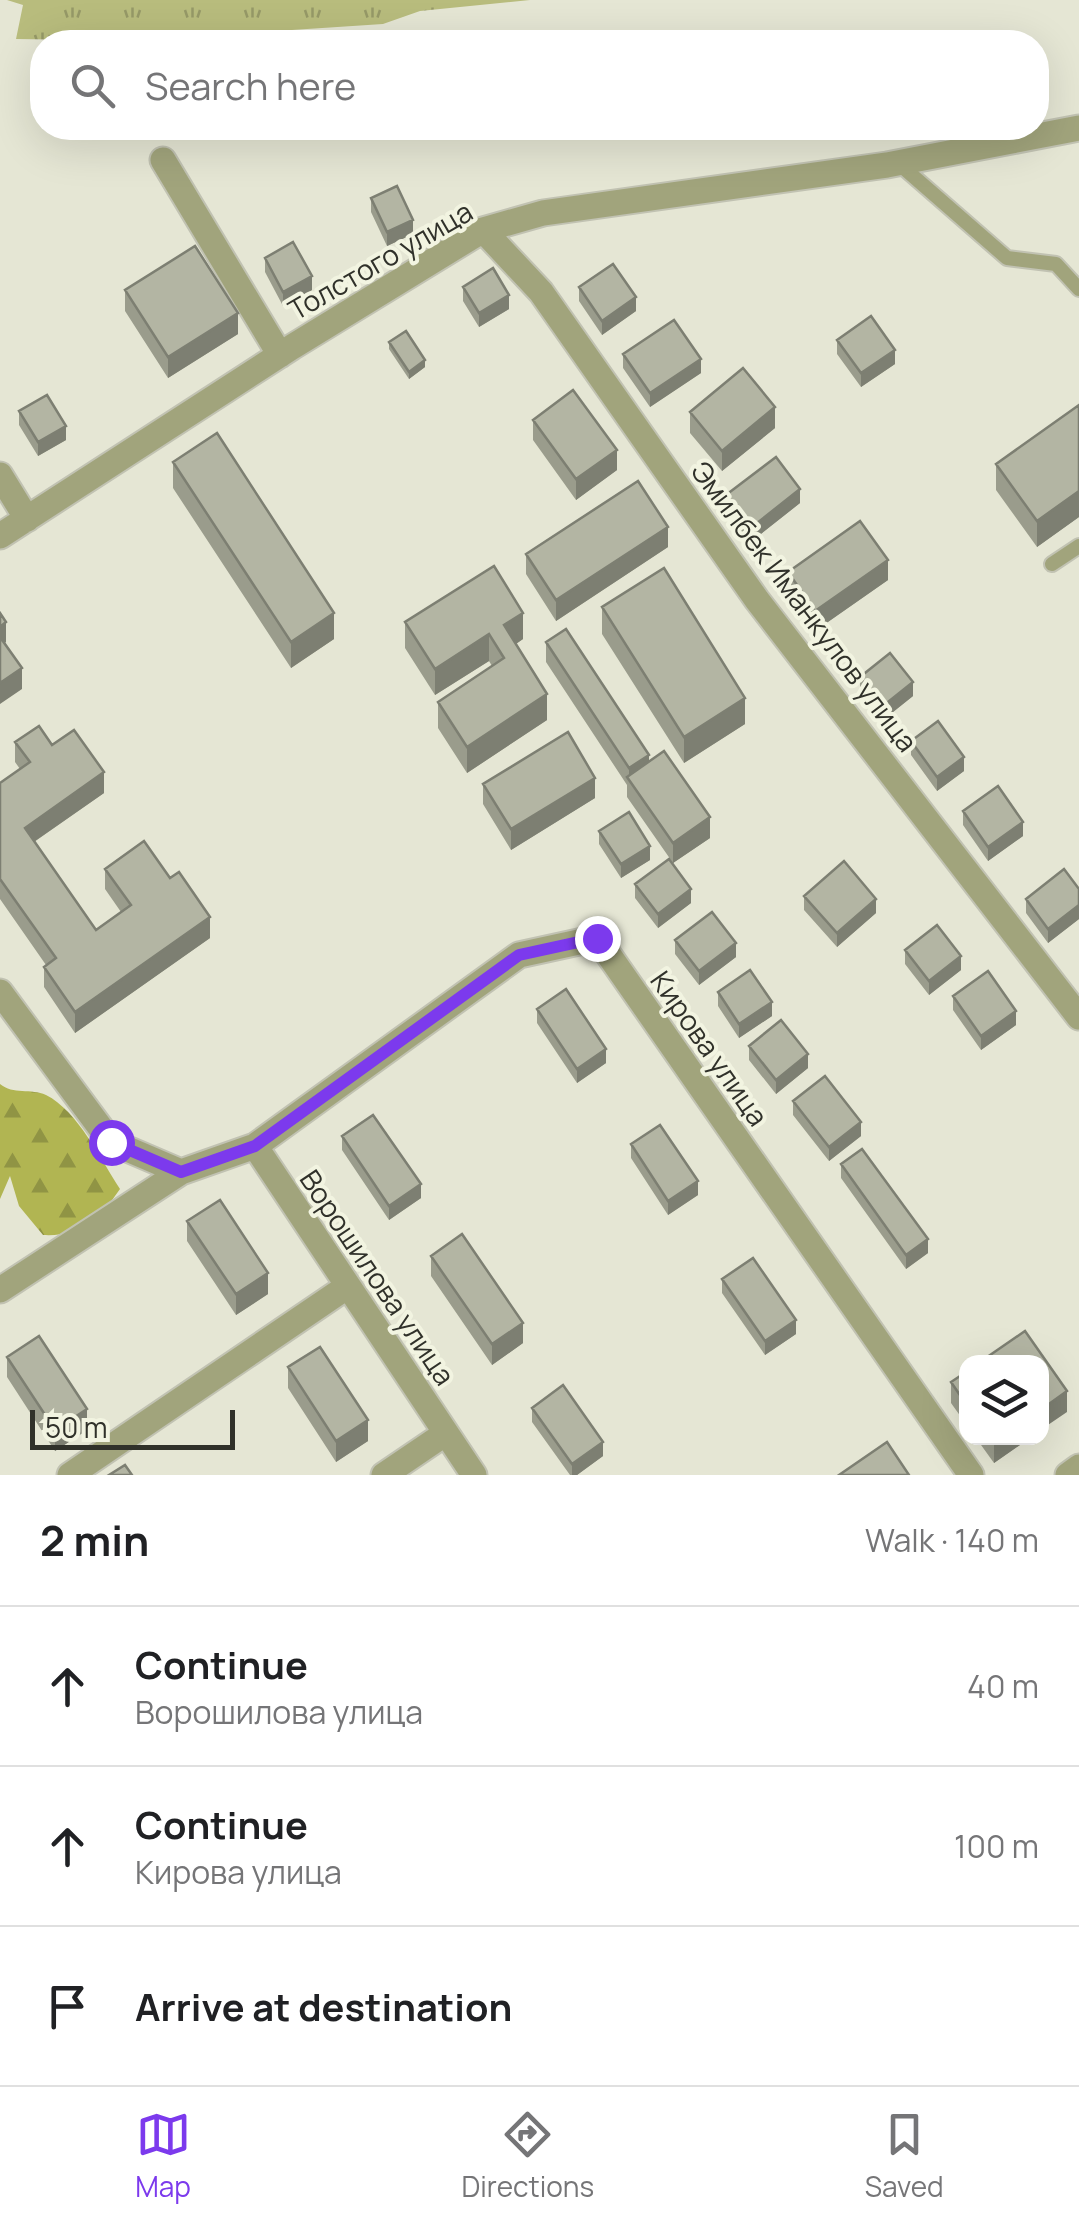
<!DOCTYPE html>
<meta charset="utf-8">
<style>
body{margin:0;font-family:Manrope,sans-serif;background:#f6f6f6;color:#202124}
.controls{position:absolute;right:30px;bottom:30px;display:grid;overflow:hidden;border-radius:20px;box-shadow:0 10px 40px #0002}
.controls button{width:90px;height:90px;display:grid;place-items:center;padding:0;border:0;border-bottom:2px solid #e0e0e0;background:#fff;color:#202124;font:50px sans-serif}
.scale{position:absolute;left:30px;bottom:25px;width:205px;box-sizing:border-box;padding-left:10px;border:5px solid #30312a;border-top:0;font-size:28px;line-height:35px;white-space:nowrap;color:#30312a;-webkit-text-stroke:8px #f2f4e1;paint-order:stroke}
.stop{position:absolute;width:30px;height:30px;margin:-22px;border:8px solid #7c3aed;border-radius:50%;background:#fff}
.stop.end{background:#7c3aed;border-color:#fff;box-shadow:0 2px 10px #0008}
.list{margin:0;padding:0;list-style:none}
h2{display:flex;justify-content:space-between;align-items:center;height:130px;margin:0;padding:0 40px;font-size:42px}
h2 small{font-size:32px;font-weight:400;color:#757577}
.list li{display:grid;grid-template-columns:65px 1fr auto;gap:30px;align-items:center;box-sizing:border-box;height:160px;padding:0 40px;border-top:2px solid #e0e0e0}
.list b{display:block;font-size:38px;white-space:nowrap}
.list p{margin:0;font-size:32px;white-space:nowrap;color:#757577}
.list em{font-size:32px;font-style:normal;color:#757577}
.icon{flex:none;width:55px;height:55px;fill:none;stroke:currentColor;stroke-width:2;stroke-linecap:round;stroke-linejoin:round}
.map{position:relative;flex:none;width:1079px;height:1475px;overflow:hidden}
.search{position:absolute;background:#fff;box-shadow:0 10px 40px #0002;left:30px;right:30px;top:30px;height:110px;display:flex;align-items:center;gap:25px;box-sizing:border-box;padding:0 35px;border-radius:40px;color:#757577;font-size:38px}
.sheet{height:610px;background:#fff}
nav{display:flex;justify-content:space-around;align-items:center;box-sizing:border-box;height:140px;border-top:2px solid #e0e0e0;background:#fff;font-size:28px;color:#757577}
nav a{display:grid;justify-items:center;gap:5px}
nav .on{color:#7c3aed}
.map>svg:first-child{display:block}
</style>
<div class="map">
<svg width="1079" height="1475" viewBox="0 0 1079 1475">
<defs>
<pattern id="grass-tufts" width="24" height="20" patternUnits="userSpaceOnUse" patternTransform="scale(2.5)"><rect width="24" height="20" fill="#b8bc7d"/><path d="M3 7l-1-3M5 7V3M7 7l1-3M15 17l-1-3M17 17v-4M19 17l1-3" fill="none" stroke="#969967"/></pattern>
<pattern id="forest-firs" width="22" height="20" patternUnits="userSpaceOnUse" patternTransform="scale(2.5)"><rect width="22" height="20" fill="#b1b552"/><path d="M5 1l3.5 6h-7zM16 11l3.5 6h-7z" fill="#909444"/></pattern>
</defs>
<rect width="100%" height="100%" fill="#e5e6d4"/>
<path fill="url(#grass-tufts)" d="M7 0H530L420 11 383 24 246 33 222 42 16 39 23 5Z"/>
<path fill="url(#forest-firs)" d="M0 1084C13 1095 31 1088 46 1095 78 1111 101 1160 120 1189 100 1218 81 1237 43 1235L19 1206 10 1176 0 1199Z"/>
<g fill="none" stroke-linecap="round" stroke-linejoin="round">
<defs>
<path id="lane" d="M898 163 1007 258 1056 264 1079 289
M1052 564 1079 546"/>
<path id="street" d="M163 160 280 355
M483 230 541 292 757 600 1079 1017
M0 475 27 519
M0 536 292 347 483 230 543 213 887 165 1079 128
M0 992 111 1142 181 1172 255 1146 474 1475
M255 1146 519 955 597 938 971 1475
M0 1290 181 1172
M70 1475 348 1286
M384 1475 446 1433
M1068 1475 1079 1467"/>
</defs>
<use href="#lane" stroke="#c1c2b2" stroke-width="18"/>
<use href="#street" stroke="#c1c2b2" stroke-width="29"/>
<use href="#lane" stroke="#a1a47c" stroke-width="14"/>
<use href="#street" stroke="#a1a47c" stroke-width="25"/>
</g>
<path fill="#9a9c8c" d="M371 198 413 234 387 246 371 212Z
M265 258 312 290 283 306 265 272Z
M463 287 509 309 479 327 463 301Z
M579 287 636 311 602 335 579 301Z
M125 290 238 334 168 378 125 311Z
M837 340 895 364 861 387 837 354Z
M389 342 425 367 409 379 389 349Z
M623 354 701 373 650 407 623 368Z
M1079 405V517L1037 547 996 490V464Z
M19 411 66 440 38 456 19 425Z
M690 412 775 428 722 471 690 433Z
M533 420 617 470 576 500 533 440Z
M173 462 334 639 291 668 173 488Z
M722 498 800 503 747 545 722 512Z
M668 547 556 621 526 574V554Z
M788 572 888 580 815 631 788 593Z
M602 607 745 724 684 763 602 634Z
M405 622 523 639 516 644 547 720 467 773 438 728V702L492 666 489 661 435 695 405 648Z
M546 642 649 762 710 838 673 863 627 797V785L546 662Z
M860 677 913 696 883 720 860 691Z
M911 741 964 771 937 791 911 755Z
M15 742 52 745 104 793 34 842 96 930 121 912 105 889V869L210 938 75 1033 44 987V967L46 965 0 899V783L20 769 15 762Z
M483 784 595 798 511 850 483 804Z
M963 811 1023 836 988 861 963 825Z
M599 831 650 860 621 878 599 844Z
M635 884 691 903 658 928 635 898Z
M1079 889V919L1048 943 1026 913V899Z
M804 896 876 913 837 947 804 910Z
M675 940 736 957 699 985 675 954Z
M905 950 961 970 929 995 905 964Z
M718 992 772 1016 739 1038 718 1006Z
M953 996 1016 1025 981 1050 953 1010Z
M537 1009 606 1063 577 1083 537 1023Z
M749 1046 808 1068 776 1094 749 1060Z
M793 1101 861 1136 829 1161 793 1115Z
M342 1136 421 1198 389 1220 342 1150Z
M631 1144 698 1195 668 1215 631 1158Z
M841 1164 928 1253 906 1269 841 1178Z
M187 1221 268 1294 236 1315 187 1241Z
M431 1256 523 1343 492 1365 431 1276Z
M722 1279 796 1334 765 1355 722 1293Z
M7 1357 87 1430 55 1451 7 1377Z
M288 1367 368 1441 336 1462 288 1388Z
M966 1372V1424L951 1403V1382Z
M532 1408 603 1456 577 1475H570L532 1422Z
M976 1438H1030L994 1463Z"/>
<path fill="#7d7f72" d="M413 220V234L387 246V232Z
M312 276V290L283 306V292Z
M509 295V309L479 327V313Z
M636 297V311L602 335V321Z
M238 313V334L168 378V357Z
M895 350V364L861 387V373Z
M701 359V373L650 407V393Z
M425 360V367L409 379V372Z
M775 407V428L722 471V451Z
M66 426V440L38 456V442Z
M617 450V470L576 500V479Z
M800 489V503L747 545V531Z
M1079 491V517L1037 547V521Z
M668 527V547L556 621V600Z
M888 560V580L815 631V611Z
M334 613V639L291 668V642Z
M523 613V639L504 652V625Z
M6 622V642L0 647V627Z
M489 634V661L435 695V669Z
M22 668V689L0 704V683Z
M913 682V696L883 720V706Z
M547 694V720L467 773V747Z
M745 698V724L684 763V737Z
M649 755V775L629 780V768Z
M964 757V771L937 791V777Z
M104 772V793L25 848V828Z
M595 778V798L511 850V829Z
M710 817V838L673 863V843Z
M1023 822V836L988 861V847Z
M650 846V860L621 878V864Z
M691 889V903L658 928V914Z
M876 899V913L837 947V933Z
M1079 905V919L1048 943V929Z
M210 917V938L75 1033V1012Z
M736 943V957L699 985V971Z
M961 956V970L929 995V981Z
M772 1002V1016L739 1038V1024Z
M1016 1011V1025L981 1050V1036Z
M606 1049V1063L577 1083V1069Z
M808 1054V1068L776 1094V1080Z
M861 1122V1136L829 1161V1147Z
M698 1181V1195L668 1215V1201Z
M421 1184V1198L389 1220V1206Z
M928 1239V1253L906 1269V1255Z
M268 1273V1294L236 1315V1294Z
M796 1320V1334L765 1355V1341Z
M523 1323V1343L492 1365V1344Z
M1067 1391V1412L1042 1429V1409Z
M87 1409V1430L55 1451V1430Z
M368 1420V1441L336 1462V1441Z
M1001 1438H1030L994 1463V1443Z
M603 1442V1456L577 1475H572V1464Z"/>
<path fill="#b3b5a3" stroke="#7d7f72" stroke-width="2.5" d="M397 186 413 220 387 232 371 198Z
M293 242 312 276 283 292 265 258Z
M195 246 238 313 168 357 125 290Z
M613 264 636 297 602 321 579 287Z
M493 268 509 295 479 313 463 287Z
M871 316 895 350 861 373 837 340Z
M674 320 701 359 650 393 623 354Z
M406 331 425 360 409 372 389 342Z
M743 368 775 407 722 451 690 412Z
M573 390 617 450 576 479 533 420Z
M47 395 66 426 38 442 19 411Z
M1079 405V491L1037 521 996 464Z
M217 433 334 613 291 642 173 462Z
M776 457 800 489 747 531 722 498Z
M638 481 668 527 556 600 526 554Z
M860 521 888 560 815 611 788 572Z
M494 566 523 613 504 625 547 694 467 747 438 702 504 658 489 634 435 669 405 622Z
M664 568 745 698 684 737 602 607Z
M0 613 6 622 0 627Z
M566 629 649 755 629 768 546 642Z
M0 637 22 668 0 683Z
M890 653 913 682 883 706 860 677Z
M938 721 964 757 937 777 911 741Z
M39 726 52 745 74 730 104 772 25 828 96 930 131 905 105 869 144 841 170 878 179 872 210 917 75 1012 44 967 56 958 0 879V783L30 762 15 742Z
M568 732 595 778 511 829 483 784Z
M664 751 710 817 673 843 627 777Z
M998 786 1023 822 988 847 963 811Z
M629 812 650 846 621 864 599 831Z
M669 859 691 889 658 914 635 884Z
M844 861 876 899 837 933 804 896Z
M1064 869 1079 889V905L1048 929 1026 899Z
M712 912 736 943 699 971 675 940Z
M937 925 961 956 929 981 905 950Z
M750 970 772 1002 739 1024 718 992Z
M988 971 1016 1011 981 1036 953 996Z
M566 989 606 1049 577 1069 537 1009Z
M781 1020 808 1054 776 1080 749 1046Z
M825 1076 861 1122 829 1147 793 1101Z
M373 1115 421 1184 389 1206 342 1136Z
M660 1125 698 1181 668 1201 631 1144Z
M862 1149 928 1239 906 1255 841 1164Z
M220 1200 268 1273 236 1294 187 1221Z
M462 1234 523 1323 492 1344 431 1256Z
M753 1258 796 1320 765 1341 722 1279Z
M1025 1331 1067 1391 1042 1409V1362H980Z
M39 1336 87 1409 55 1430 7 1357Z
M320 1347 368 1420 336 1441 288 1367Z
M966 1372V1404L951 1382Z
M563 1385 603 1442 572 1464 532 1408Z
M887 1442 909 1475H839Z
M125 1465 132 1475H109Z"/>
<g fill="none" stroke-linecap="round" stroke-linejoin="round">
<path stroke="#7c3aed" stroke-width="12" d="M111 1142 181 1172 255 1146 519 955 597 938"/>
</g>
<g text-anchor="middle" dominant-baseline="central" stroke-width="8" stroke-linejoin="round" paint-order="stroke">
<g font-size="28" fill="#30312a" stroke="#f2f4e1">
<text transform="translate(380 260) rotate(-30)">Толстого улица</text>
<text transform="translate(805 606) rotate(53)">Эмилбек Иманкулов улица</text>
<text transform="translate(710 1048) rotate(55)">Кирова улица</text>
<text transform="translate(378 1277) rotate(56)">Ворошилова улица</text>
</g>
</g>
</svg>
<div class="controls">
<button><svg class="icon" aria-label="layers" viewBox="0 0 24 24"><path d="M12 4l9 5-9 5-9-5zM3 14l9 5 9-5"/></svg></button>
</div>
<div class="scale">50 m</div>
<div class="stop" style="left:111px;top:1142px"></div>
<div class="stop end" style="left:597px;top:938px"></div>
<div class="search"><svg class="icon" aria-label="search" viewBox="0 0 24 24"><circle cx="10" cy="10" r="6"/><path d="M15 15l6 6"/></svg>Search here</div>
</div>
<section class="sheet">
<h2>2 min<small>Walk · 140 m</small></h2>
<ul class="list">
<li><svg class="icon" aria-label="ahead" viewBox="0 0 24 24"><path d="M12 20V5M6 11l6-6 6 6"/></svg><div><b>Continue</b><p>Ворошилова улица</p></div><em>40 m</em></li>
<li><svg class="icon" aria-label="ahead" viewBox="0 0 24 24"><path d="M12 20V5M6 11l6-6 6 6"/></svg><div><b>Continue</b><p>Кирова улица</p></div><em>100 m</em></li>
<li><svg class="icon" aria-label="arrive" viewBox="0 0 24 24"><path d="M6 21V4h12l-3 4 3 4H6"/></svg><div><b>Arrive at destination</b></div></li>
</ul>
</section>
<nav>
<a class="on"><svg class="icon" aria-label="map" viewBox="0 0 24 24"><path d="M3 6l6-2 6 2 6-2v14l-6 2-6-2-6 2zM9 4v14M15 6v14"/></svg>Map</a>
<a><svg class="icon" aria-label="directions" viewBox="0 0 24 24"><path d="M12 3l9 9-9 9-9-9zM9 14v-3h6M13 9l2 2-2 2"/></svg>Directions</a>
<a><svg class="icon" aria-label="saved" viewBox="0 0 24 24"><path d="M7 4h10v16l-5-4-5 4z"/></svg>Saved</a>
</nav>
